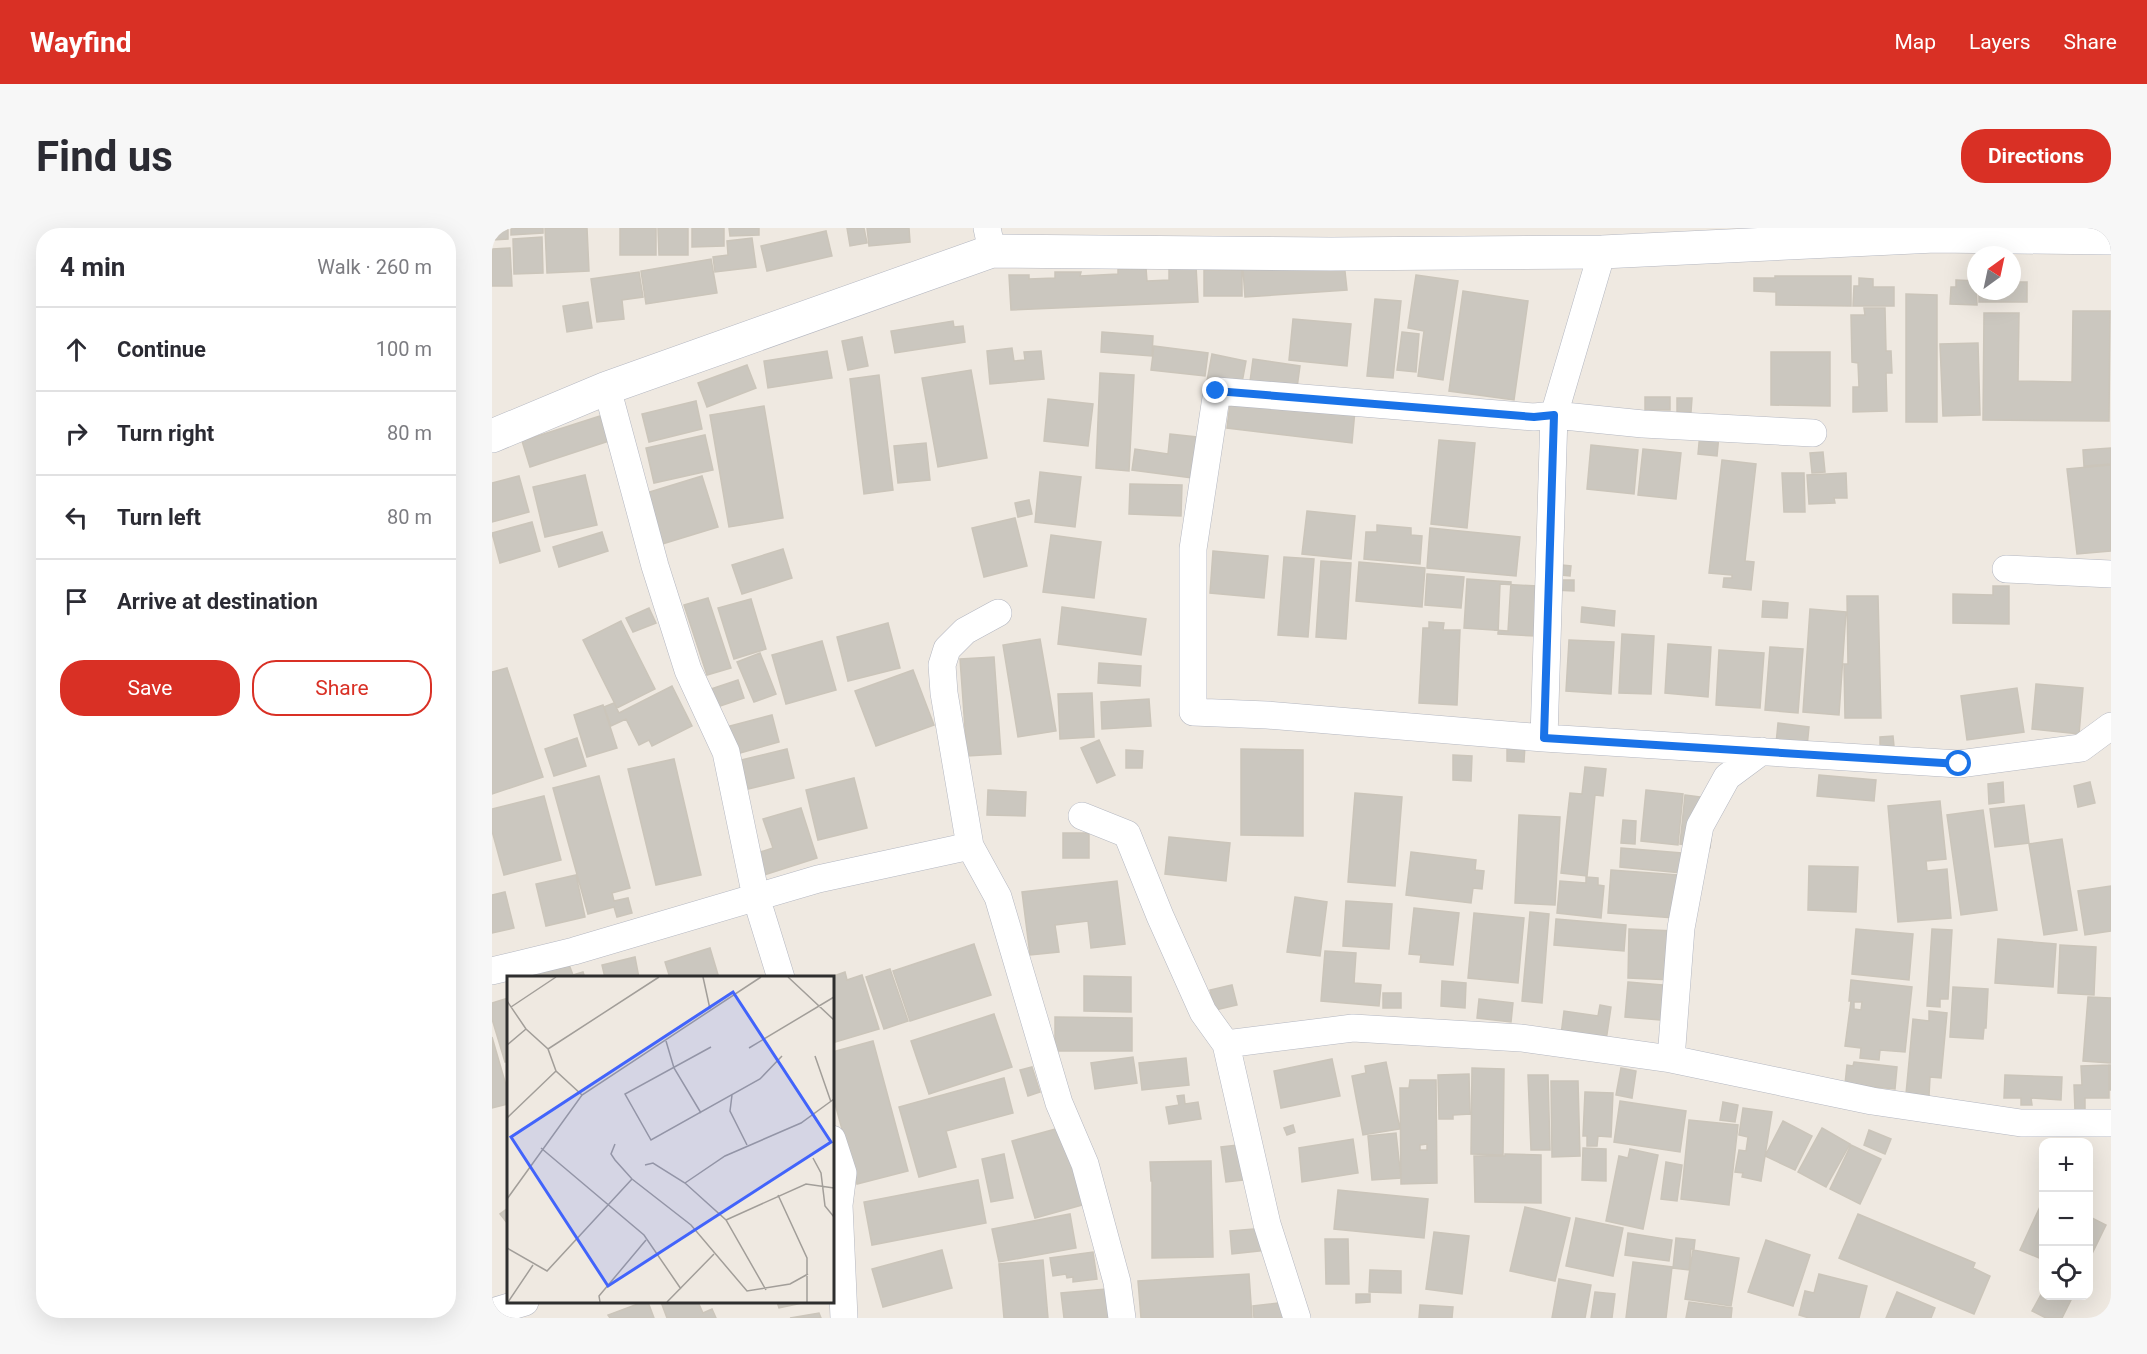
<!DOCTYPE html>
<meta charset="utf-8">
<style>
body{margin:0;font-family:Roboto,sans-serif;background:#f7f7f7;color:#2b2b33}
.controls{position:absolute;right:18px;bottom:18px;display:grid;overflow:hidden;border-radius:12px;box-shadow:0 6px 24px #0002}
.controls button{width:54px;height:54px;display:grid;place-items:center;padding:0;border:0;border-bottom:2px solid #e1e1e2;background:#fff;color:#2b2b33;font:30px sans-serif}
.compass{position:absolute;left:1475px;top:18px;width:54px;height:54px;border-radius:50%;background:#fff;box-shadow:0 6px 24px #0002;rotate:33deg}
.stop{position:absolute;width:18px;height:18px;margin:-14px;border:4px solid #1a73e8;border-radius:50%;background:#fff}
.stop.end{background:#1a73e8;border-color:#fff;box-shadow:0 2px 6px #0008}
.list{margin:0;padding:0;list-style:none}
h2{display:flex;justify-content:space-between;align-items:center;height:78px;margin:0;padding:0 24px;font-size:26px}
h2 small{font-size:20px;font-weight:400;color:#7c7c81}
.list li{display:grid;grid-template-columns:39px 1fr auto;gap:18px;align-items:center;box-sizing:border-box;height:84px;padding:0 24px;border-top:2px solid #e1e1e2}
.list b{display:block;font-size:22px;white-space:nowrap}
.list em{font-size:20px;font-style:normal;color:#7c7c81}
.actions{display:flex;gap:12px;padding:18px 24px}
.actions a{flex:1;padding:14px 0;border:2px solid #d93025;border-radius:24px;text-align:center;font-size:21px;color:#d93025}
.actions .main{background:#d93025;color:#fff}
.icon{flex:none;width:33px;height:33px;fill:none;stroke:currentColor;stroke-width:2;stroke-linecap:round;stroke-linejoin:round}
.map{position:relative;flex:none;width:1619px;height:1090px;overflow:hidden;border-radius:24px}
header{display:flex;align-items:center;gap:36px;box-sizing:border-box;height:84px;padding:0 30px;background:#d93025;color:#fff}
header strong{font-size:28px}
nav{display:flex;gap:33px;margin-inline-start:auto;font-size:21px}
.intro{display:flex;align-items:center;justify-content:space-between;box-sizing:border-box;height:144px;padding:0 36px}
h1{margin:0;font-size:42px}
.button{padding:15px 27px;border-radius:24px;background:#d93025;color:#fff;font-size:21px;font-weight:700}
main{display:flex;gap:36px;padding:0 36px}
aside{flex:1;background:#fff;border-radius:24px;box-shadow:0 6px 24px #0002}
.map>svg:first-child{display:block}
</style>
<header>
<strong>Wayfind</strong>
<nav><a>Map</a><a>Layers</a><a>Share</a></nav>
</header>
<div class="intro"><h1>Find us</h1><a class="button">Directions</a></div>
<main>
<aside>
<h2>4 min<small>Walk · 260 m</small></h2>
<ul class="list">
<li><svg class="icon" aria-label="ahead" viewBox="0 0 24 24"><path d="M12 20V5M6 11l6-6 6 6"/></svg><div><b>Continue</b></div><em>100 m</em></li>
<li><svg class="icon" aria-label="right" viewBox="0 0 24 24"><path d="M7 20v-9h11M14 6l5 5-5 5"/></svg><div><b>Turn right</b></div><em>80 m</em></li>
<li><svg class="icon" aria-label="left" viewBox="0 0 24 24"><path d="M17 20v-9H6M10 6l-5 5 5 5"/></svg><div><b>Turn left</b></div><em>80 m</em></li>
<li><svg class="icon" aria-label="arrive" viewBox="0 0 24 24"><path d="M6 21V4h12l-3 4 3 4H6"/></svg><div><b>Arrive at destination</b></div></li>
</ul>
<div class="actions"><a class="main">Save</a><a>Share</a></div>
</aside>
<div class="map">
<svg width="1619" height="1090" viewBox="0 0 1619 1090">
<rect width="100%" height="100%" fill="#efe9e1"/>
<path fill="#cbc7bf" stroke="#cbc5ba" stroke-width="1.5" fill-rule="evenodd" d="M0 0H16V11L0 12Z
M19 0H51V5L19 7Z
M53 0H95L97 43 55 45Z
M128 0H164V27H128Z
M166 0H196V27H167Z
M200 0H232V18L200 19Z
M237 0H267V7L238 8Z
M355 0H372L375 15 358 18Z
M375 0H417L418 14 377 18Z
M334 3 340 28 275 43 269 18Z
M50 9 51 45 22 46 21 11Z
M260 10 264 39 223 44 221 29 236 27 235 13Z
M18 20 20 58H0V21Z
M219 31 225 65 154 76 149 43Z
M852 34 855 62 753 69 751 41Z
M704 38 706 74 519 82 517 47H537V51L563 50V44H589L588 48 626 46V41L654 40 655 53 677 52V39Z
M712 42H750V68H712Z
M147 44 151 69 130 72 132 91 105 94 99 51Z
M924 47 966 53 951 152 926 148 932 103 916 100Z
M1283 48H1359V78L1284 77V64L1262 63V50H1283Z
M1367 50 1381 51V59H1402V78H1361L1362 58H1367Z
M1464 52 1484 53 1485 77 1458 76 1459 59H1464Z
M1520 54H1535V74H1487V63H1520Z
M971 63 1036 73 1022 172 957 163Z
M1414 66 1445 67V194H1414Z
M883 71 909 73 901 150 875 148Z
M96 74 100 100 75 104 71 78Z
M1372 80H1393L1394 123H1399L1400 145H1394L1395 183 1361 184V159H1367L1366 135 1360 134 1359 87H1373Z
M1581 83H1618L1617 193 1491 192 1492 85H1527L1526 153 1580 154Z
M801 91 859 96 855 138 797 132Z
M461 93 462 99 471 98 473 114 403 125 399 103Z
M610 104 661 108 660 128 609 124Z
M910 104 927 106 924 144 905 142Z
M370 109 376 138 356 142 350 113Z
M1486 115 1488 187 1451 188 1448 116Z
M662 118 716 125 713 148 659 142Z
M520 120 522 133 533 132 532 124 549 123 552 151 498 156 495 123Z
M335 123 340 150 276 160 272 133Z
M1279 124H1338V178L1279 177Z
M720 126 754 133 749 160 715 153Z
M761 131 808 138 804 167 757 161Z
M255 137 264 160 215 179 206 155Z
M479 142 495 230 446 239 430 150Z
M608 145 642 147 637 243 604 240Z
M387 147 401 262 372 266 358 151Z
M739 167 863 182 860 215 735 200Z
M1153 169H1178V182H1153Z
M1185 170H1200L1199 184H1185Z
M556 171 601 176 596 218 552 213Z
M204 173 210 201 157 214 150 186Z
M272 178 291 290 237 299 218 187Z
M108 188 117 213 38 239 30 213Z
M1208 204 1227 207 1225 228 1206 226Z
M678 206 705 209 700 250 640 242 643 221 676 226Z
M213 207 221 242 162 255 154 220Z
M947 212 983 215 975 300 939 296Z
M434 215 438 252 406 255 402 218Z
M1099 217 1146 222 1142 266 1095 261Z
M1619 220V236L1592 238 1591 222Z
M1151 221 1189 225 1184 271 1146 267Z
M1331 224 1333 244 1320 245 1318 225Z
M1230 232 1264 236 1253 333 1262 334 1259 362 1231 359 1232 350H1240V347L1217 345Z
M1619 237V323L1585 326 1575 241Z
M548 244 589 249 583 299 543 294Z
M1290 245H1312L1313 284H1292Z
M1354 245 1355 270H1342L1343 275 1317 276 1315 247Z
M93 247 105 297 53 309 41 259Z
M27 248 37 284 0 294V255Z
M210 248 226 299 167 317 151 266Z
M638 256 690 257 689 288 637 286Z
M537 272 540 286 526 289 523 275Z
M815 283 863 288 859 331 810 326Z
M523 290 535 338 492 349 480 300Z
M40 294 48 323 8 335 0 305Z
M885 297 919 300V307L930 308 928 336 872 331 874 304H885Z
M938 300 1028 309 1024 348 935 340Z
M110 304 116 323 67 339 61 319Z
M559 307 609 314 602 370 551 364Z
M291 321 300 350 250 366 240 337Z
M721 323 776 328 772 370 718 365Z
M792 329 822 331 816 409 786 407Z
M829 333 859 335 854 411 824 409Z
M867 334 933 340 930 379 864 373Z
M1060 336 1079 338 1078 348 1059 346Z
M935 346 972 349 969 380 933 377Z
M975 351 1019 354 1016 403 972 400Z
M1063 352H1082V363L1062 362Z
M1008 356 1045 358 1043 408 1006 406Z
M1501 358H1517V396L1461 395V366L1501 367Z
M1355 368H1386L1389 490H1353L1352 436H1356Z
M216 370 239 440 215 447 192 377Z
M259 371 274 421 242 431 226 380Z
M1271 373 1296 375 1295 390 1270 389Z
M570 379 654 391 649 427 566 416Z
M1090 379 1123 383 1122 398 1089 394Z
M157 380 164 395 141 404 134 390Z
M1318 381 1354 384 1347 487 1311 484Z
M129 393 163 461 125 480 91 412Z
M937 394 952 395 951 402H968L965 477 927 475 931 400H937Z
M396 395 408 440 356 453 345 409Z
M1130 406 1162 408 1159 466 1127 465Z
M548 411 564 503 526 509 511 417Z
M1077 412 1122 414 1119 466 1074 463Z
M330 413 344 462 294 476 280 427Z
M1176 416 1219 419 1216 469 1173 465Z
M1278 419 1311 421 1306 485 1273 482Z
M1227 422 1272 425 1268 480 1224 477Z
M268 425 284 466 262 474 245 434Z
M502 429 509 526 475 528 468 431Z
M607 435 649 438 648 458 606 455Z
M15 440 51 549 0 566V444Z
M421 442 442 497 384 518 363 463Z
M246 452 252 470 222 480 216 462Z
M1544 456 1591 460 1587 506 1540 501Z
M180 458 200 498 160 518 157 512 147 517 134 491 119 498 112 479 122 475 127 485Z
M1525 460 1532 504 1475 512 1469 468Z
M600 465 602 509 568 511 566 466Z
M657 471 659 498 610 501 609 474Z
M111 477 125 520 95 529 82 487Z
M280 487 287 514 241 527 234 499Z
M1286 495 1317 499 1315 519 1284 516Z
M1401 508 1402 518 1388 519V509Z
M85 510 94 538 62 548 53 521Z
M607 512 623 547 605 555 589 520Z
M1015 516 1033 517 1032 534 1015 533Z
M295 521 302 550 256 561 249 532Z
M749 521 811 522V608L749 607Z
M634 522 651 523 650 540H634Z
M961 527 980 528 979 553 961 552Z
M182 531 209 647 164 657 136 541Z
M1093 539 1114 541 1111 568 1103 567 1095 648 1069 645 1078 565 1090 566Z
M1327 547 1384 552 1382 573 1325 568Z
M107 548 138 660 120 665 122 673 136 670 140 685 125 689 122 679 96 686 61 560Z
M362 550 375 600 326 612 314 562Z
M1511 554 1512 574 1497 576 1496 556Z
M1598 554 1603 575 1586 579 1582 558Z
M496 562 534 564 533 588 495 587Z
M1154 562 1191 566 1186 617 1149 613Z
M863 565 910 569 903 658 856 654Z
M1193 567 1223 571 1218 620 1188 616Z
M52 568 69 632 12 647 0 603V581Z
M1448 573 1454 631 1434 633 1435 643 1455 641 1459 690 1406 694 1396 578Z
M1532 577 1537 615 1503 619 1498 581Z
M309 580 325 630 272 647 265 625 281 620 271 591Z
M1491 582 1505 682 1469 687 1455 587Z
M1027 587 1068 589 1063 677 1023 675Z
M1131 592 1144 593 1143 616 1129 615Z
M571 605H597V630H571Z
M677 609 738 615 734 653 673 646Z
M1570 611 1585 702 1552 707 1537 616Z
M1129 620 1202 626 1200 646 1128 639Z
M919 624 984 632 983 642 992 643 990 661 981 660 979 675 914 667Z
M1317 638 1366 639 1364 684 1316 682Z
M1119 642 1200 648 1196 691 1116 685Z
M84 647 93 689 54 698 44 656Z
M1094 649 1106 650V657L1112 658 1109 690 1065 685 1068 653 1094 655Z
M625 653 633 716 599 720 596 693 563 697 567 724 538 727 530 664Z
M1619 658V703L1593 707 1586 663Z
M13 664 22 700 0 705V667Z
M803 669 835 674 828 728 795 724Z
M854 673 900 676 897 721 851 718Z
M922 680 967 685 961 737 928 734 929 727 917 726Z
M1038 684 1057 686 1050 775 1030 773Z
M982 685 1032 690 1026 755 976 750Z
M1064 691 1134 697 1132 723 1062 717Z
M1137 701 1183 703 1181 752 1136 750Z
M1364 701 1421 706 1417 752 1360 746Z
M1440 701 1460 702 1456 771H1448V779L1435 778Z
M1506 711 1564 716 1561 759 1503 755Z
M482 716 499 767 418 793 401 743Z
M1568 717 1604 719 1602 767 1566 765Z
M218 720 227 750H178L173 734Z
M833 723 864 725 862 755 889 757 887 778 829 773Z
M143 729 147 750H113L110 737Z
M76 734 81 747 91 744 93 750H41L39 746Z
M398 741 416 793 392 801 374 749Z
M353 744 355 752 370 747 387 801 340 815V750H336Z
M592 748 639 749V784L592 783Z
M1359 752 1420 759 1413 824 1388 822 1387 832 1368 830 1369 820 1353 818 1359 773H1357ZM1362 774H1370L1369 782 1362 781Z
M950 753 974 755 973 780 949 778Z
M1136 754 1182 758 1180 793 1133 789Z
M740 757 745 777 723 782 718 762Z
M1461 759 1496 761 1494 800H1492L1491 811 1458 809Z
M891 765H909V780H891Z
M1596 769 1619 770V835L1591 833Z
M16 770V833L13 834 0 791V775Z
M987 771 1021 775 1019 794 985 790Z
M1108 777 1119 779 1114 813 1069 807 1072 783 1106 788Z
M1437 783 1455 785 1449 850 1438 849 1437 868 1414 866 1421 791 1437 793Z
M502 786 520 839 437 866 419 813Z
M563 789 640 790V823H563Z
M0 809 16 864V876L0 880Z
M381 813 416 943 365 956 340 865V824Z
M641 829 645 855 603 861 599 835Z
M694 830 697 857 650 862 647 835Z
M840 831 848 868 789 880 782 843Z
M894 834 908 901 871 907 860 848 874 845 873 838Z
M1362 834 1405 839 1403 861 1353 856 1355 837 1361 838Z
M1617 837V870H1593V883H1583L1582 857H1590L1589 838Z
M1617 837H1619V862H1618Z
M540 839 548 864 536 868 528 842Z
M980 840 1012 841 1011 927 979 926Z
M1129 840 1144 843 1140 870 1124 867Z
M977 846 978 886 961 887V891H947L946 847Z
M1036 847H1056L1058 922H1039Z
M1513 847 1570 849 1569 872 1539 870 1540 877H1529V870H1512Z
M512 850 521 885 454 903 464 939 427 949 407 879Z
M918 852H944L945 955 909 956 908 860H917ZM935 916V922H928V917Z
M1059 853H1086L1088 928 1060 929Z
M1093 864 1121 865 1119 909 1106 908 1105 918H1095V908H1091Z
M692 867 693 876 706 874 709 891 677 896 674 879 687 877 685 868Z
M1128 873 1194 883 1188 924 1122 914Z
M1231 874 1246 877 1243 894 1228 892Z
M1251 880 1280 884 1269 953 1250 949 1251 945 1243 944 1247 922 1254 923 1256 909 1247 907Z
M1197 892 1246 897 1237 977 1189 971Z
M1291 893 1320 908 1303 942 1273 928Z
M801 897 803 904 795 907 792 900Z
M571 899 594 976 543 990 520 913Z
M1330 900 1358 916 1334 959 1306 944Z
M1377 902 1399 911 1393 926 1372 917Z
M904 905 909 950 880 952 876 908Z
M861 911 866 945 810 954 807 920Z
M755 916 760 951 734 954 729 919Z
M1359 917 1389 931 1368 976 1338 961Z
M1091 920 1114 921V953L1090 952Z
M1138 921 1166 927 1151 1001 1114 993 1127 928 1136 930Z
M512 926 521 970 499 974 490 931Z
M1013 926 1049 927V975L983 974 982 928H1013Z
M719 933 721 1029 660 1030V953H659L658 934Z
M1174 934 1190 937 1185 973 1169 971Z
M486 952 494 995 380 1017 372 974Z
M846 962 936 971 932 1010 842 1001Z
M1552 970V1032L1528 1022Z
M1033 979 1078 990 1063 1053 1018 1043Z
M16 980V996L8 986Z
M578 986 584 1020 507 1034 500 1001Z
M1366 986 1483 1035 1481 1040 1498 1048 1482 1086 1347 1030Z
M1596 988 1614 997 1596 1034Z
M1084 990 1131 1000 1121 1048 1074 1038Z
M774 1000 776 1022 740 1026 738 1003Z
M942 1004 977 1008 970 1066 934 1061Z
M1136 1005 1180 1012 1177 1033 1133 1027Z
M1184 1010 1203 1012 1202 1021H1199L1197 1042 1181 1040Z
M833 1011H856L857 1056H834Z
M1274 1012 1318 1027 1301 1078 1256 1064Z
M450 1022 460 1060 391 1079 380 1041Z
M1201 1022 1247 1030 1239 1078 1193 1071Z
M601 1024 605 1051 581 1054V1049L575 1050 574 1046 561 1048 558 1030Z
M551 1032 556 1090H512L507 1036Z
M1141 1034 1180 1039 1174 1090H1134Z
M878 1042 909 1043V1065L877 1064Z
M757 1046 760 1090H649L646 1053Z
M1327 1046 1375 1058 1367 1090H1317L1307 1087 1313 1063 1322 1065Z
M1067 1051 1099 1057 1093 1090H1060Z
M614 1061 617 1090H572L569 1065Z
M1552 1061V1068H1581L1570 1090H1554L1540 1083Z
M1103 1064 1123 1066 1120 1090H1099Z
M1405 1064 1443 1080 1439 1090H1394Z
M864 1066H878V1074L864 1075Z
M151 1074H156L162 1090H118L116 1087Z
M169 1074H206L211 1085 220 1081 224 1090H175Z
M285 1074H315L287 1080Z
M794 1074 796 1090H762L761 1078Z
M1197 1074 1240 1080 1239 1090H1194Z
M928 1077 961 1079 960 1090H927Z
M327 1085 329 1090H298Z"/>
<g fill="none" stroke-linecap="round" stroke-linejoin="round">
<defs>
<path id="street" d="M495 0 500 23
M115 160 163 338 196 442 234 524 264 669 289 750
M1321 205 1151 196 1062 187 1042 189 725 163 701 321V484L775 487 1052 510 1467 536 1589 520 1619 498
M1514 341 1619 346
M506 385 473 403 455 421 450 437 452 465 478 618 506 669 567 875 593 936 625 1054 630 1090
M1052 510 1062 187 1110 24
M590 588 635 606 668 688 711 784 734 816 775 996 805 1090
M0 743 82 723 326 651 478 618
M734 816 861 800 1029 810 1179 831 1380 873 1529 895H1619
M1179 831 1189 700 1208 598 1235 549 1270 523
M340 911 351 945 347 977 352 1090
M0 1084 33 1074"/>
<path id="secondary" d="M0 208 115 160 500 23 839 26 1110 24 1443 8 1619 10"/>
</defs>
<use href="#street" stroke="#b4b7c1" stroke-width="28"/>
<use href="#secondary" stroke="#b4b7c1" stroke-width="34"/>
<use href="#street" stroke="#fff" stroke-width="27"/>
<use href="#secondary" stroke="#fff" stroke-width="33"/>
</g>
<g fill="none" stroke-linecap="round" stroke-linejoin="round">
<path stroke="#1a73e8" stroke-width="8" d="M724 163 1042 189 1062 187 1052 510 1467 536"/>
</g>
<g transform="translate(15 748)">
<rect width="327" height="327" fill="#efe9e1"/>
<path fill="none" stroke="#a29e99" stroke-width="1.5" d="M196 1 203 33M281 1 327 44M0 25 19 53 41 73 49 95 75 119M4 31 49 1M159 65 167 92 194 137M0 69 19 53M204 71 118 118 144 164 253 103 275 80M242 72 327 21M41 73 152 1M308 80 324 126M225 119 223 135 240 169M0 142 49 95M108 168 104 178 108 184 125 203 184 249 240 315 283 308 301 298M34 172 137 259 174 313M306 182 314 197 318 230 327 241M138 189 146 187 178 207 219 244 259 314M178 207 218 180 294 147 327 123M271 219 300 282V326M0 223 75 119 254 1M219 244 299 208 327 212M0 272 40 295 125 203M1 326 26 289M93 326 92 320 139 264M160 326 207 278"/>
<path fill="#4264fb" fill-opacity="0.15" stroke="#4264fb" stroke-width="3" d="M226 16 324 166 101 310 4 161Z"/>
<rect width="327" height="327" fill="none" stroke="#2e2e2e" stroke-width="3"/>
</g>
</svg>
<div class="controls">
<button>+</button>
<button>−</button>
<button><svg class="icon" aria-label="locate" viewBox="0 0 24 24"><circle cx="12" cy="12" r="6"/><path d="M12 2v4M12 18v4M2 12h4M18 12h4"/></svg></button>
</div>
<svg class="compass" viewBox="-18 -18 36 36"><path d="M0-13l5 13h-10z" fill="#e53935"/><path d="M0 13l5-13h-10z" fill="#7c7c81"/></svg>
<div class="stop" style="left:1467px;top:536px"></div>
<div class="stop end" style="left:724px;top:163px"></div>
</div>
</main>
